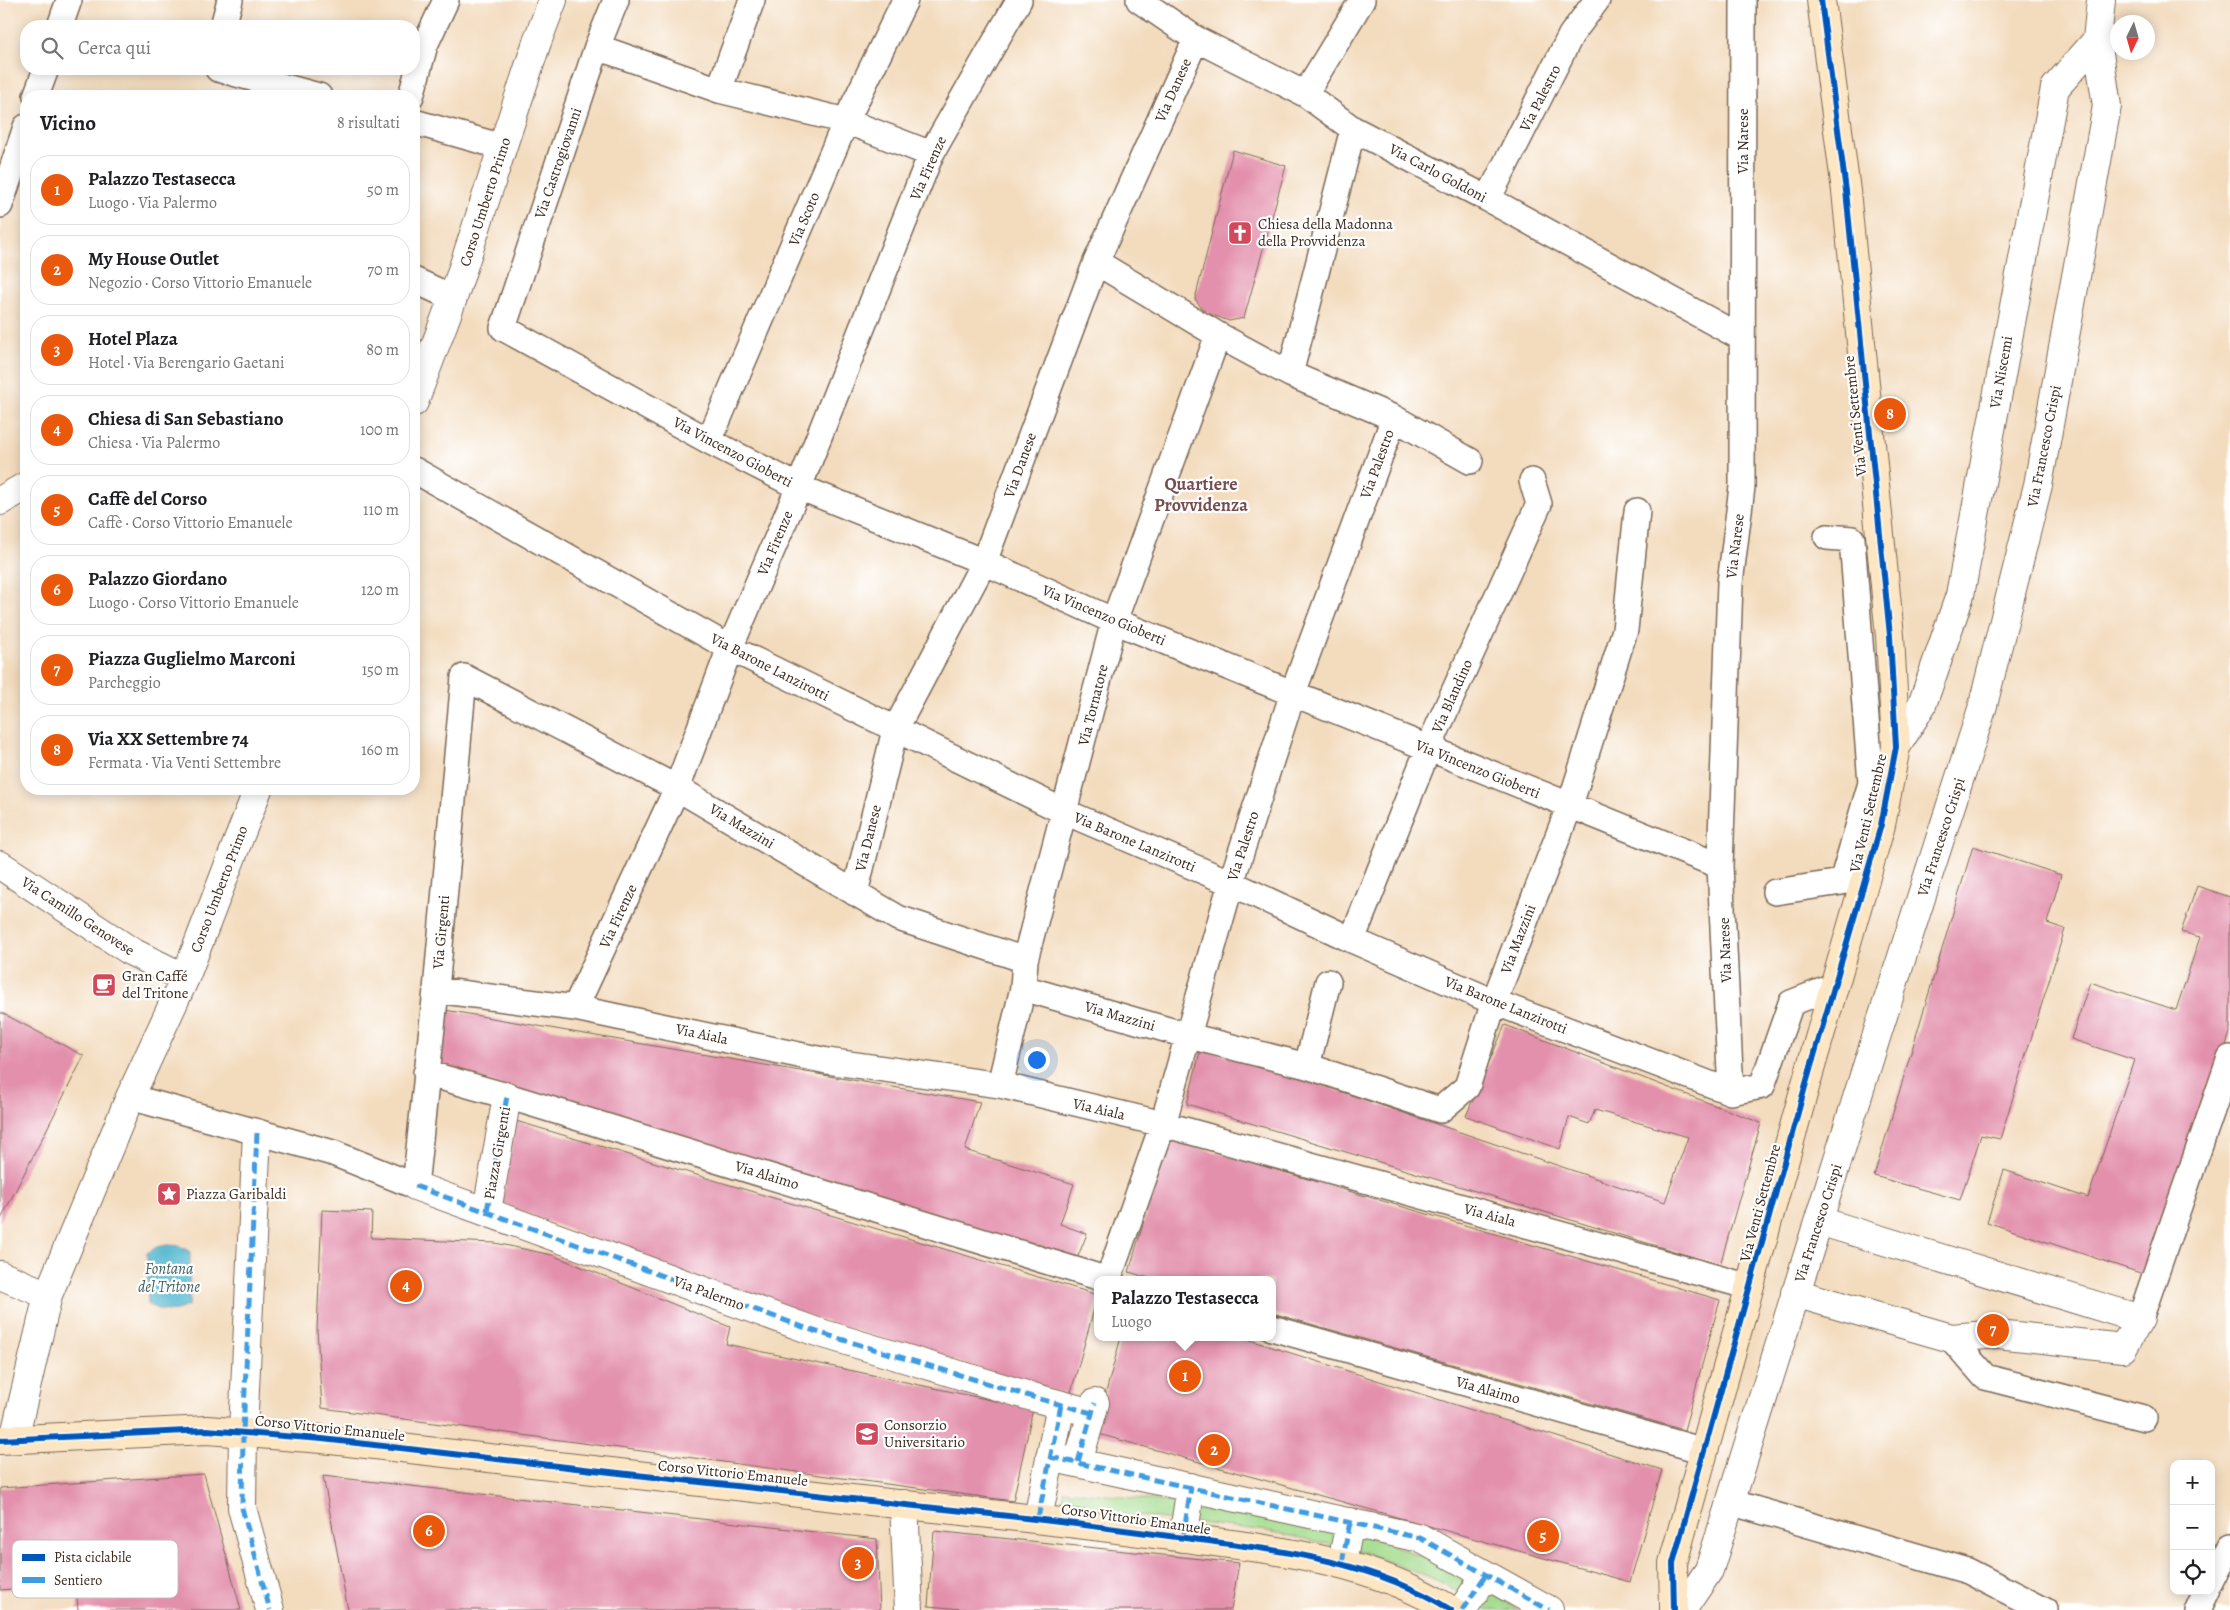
<!DOCTYPE html>
<html lang="it">
<meta charset="utf-8">
<style>
body{margin:0;font-family:Alegreya,serif;background:#f2f2f2;color:#202124}
.controls{position:absolute;right:15px;bottom:15px;display:grid;overflow:hidden;border-radius:10px;box-shadow:0 2px 12px #0003}
.controls button{width:45px;height:45px;display:grid;place-items:center;padding:0;border:0;border-bottom:1px solid #e0e0e0;background:#fff;color:#202124;font:25px sans-serif}
.compass{position:absolute;left:2110px;top:15px;width:45px;height:45px;border-radius:50%;background:#fff;box-shadow:0 2px 12px #0003;rotate:185deg}
.you{position:absolute;left:1036px;top:1059px;width:18px;height:18px;margin:-12px;border:4px solid #fff;border-radius:50%;background:#1a73e8;box-shadow:0 0 0 8px #1a73e833}
.badge{display:grid;place-items:center;width:32px;height:32px;border-radius:50%;background:#ea580c;color:#fff;font-size:16px;font-weight:700}
.pin{position:absolute;translate:-50% -50%;border:2px solid #fff;box-shadow:0 1px 5px #0006}
.popup{position:absolute;left:1094px;top:1276px;width:182px;height:65px;box-sizing:border-box;display:grid;place-content:center;border-radius:10px;background:#fff;filter:drop-shadow(0 1px 4px #0005);font-size:16px;white-space:nowrap;color:#757577}
.popup b{font-size:19px;color:#202124}
.popup::after{content:'';position:absolute;left:50%;top:100%;margin-left:-10px;border:10px solid transparent;border-top-color:#fff}
.list{margin:0;padding:0;list-style:none}
h2{display:flex;justify-content:space-between;align-items:center;height:65px;margin:0;padding:0 20px;font-size:21px}
h2 small{font-size:16px;font-weight:400;color:#757577}
.list li{display:grid;grid-template-columns:32px 1fr auto;gap:15px;align-items:center;box-sizing:border-box;height:70px;margin:0 10px 10px;padding:0 10px;border:1px solid #e0e0e0;border-radius:20px}
.list b{display:block;font-size:19px;white-space:nowrap}
.list p{margin:0;font-size:16px;white-space:nowrap;color:#757577}
.list em{font-size:16px;font-style:normal;color:#757577}
.icon{flex:none;width:28px;height:28px;fill:none;stroke:currentColor;stroke-width:2;stroke-linecap:round;stroke-linejoin:round}
.map{position:relative;flex:none;width:2230px;height:1610px;overflow:hidden}
.search{position:absolute;background:#fff;box-shadow:0 2px 12px #0003;left:20px;top:20px;width:400px;height:55px;display:flex;align-items:center;gap:12px;box-sizing:border-box;padding:0 18px;border-radius:20px;color:#757577;font-size:19px}
.panel{position:absolute;background:#fff;box-shadow:0 2px 12px #0003;left:20px;top:90px;width:400px;height:705px;border-radius:20px}
.map>svg:first-child{display:block}
</style>
<div class="map">
<svg width="2230" height="1610" viewBox="0 0 2230 1610">
<rect width="100%" height="100%" fill="#fff"/>
<filter id="ink" filterUnits="userSpaceOnUse"><feTurbulence type="fractalNoise" baseFrequency=".02" numOctaves="2"/><feDisplacementMap in="SourceGraphic" scale="10" xChannelSelector="R" yChannelSelector="G"/><feConvolveMatrix kernelMatrix="1 2 1 2 8 2 1 2 1" color-interpolation-filters="sRGB"/></filter>
<filter id="wash" filterUnits="userSpaceOnUse"><feTurbulence type="fractalNoise" baseFrequency=".0096" numOctaves="4" result="noise"/><feDisplacementMap in="SourceGraphic" scale="20" xChannelSelector="R" yChannelSelector="G"/><feGaussianBlur stdDeviation="1.12" result="paint"/><feColorMatrix in="noise" values="0 0 0 0 0 0 0 0 0 0 0 0 0 0 0 0 0 1.4 0 .05"/><feComposite in="paint" operator="in"/></filter>
<g filter="url(#wash)">
<rect width="100%" height="100%" fill="#f3dbbd"/>
<path fill="#a4dc8e" stroke="#708356" d="M1064 1490 1271 1514 1366 1535 1447 1566 1519 1610H1486L1439 1581 1361 1551 1268 1531 1062 1507Z"/>
<path fill="#50b6cf" stroke="#467076" d="M168 1245 180 1246 190 1252 189 1305C174 1313 162 1313 148 1304L147 1253 157 1247Z"/>
<g id="blocks">
<path fill="#e390ac" d="M1233 150 1286 166 1244 318 1229 321 1205 312 1195 299Z
M1973 846 2061 875 2047 923 2065 929 2000 1139 1981 1135 1960 1200 1874 1176Z
M2197 886 2230 897V1033L2149 1276 1987 1222 2004 1170 2088 1198 2134 1060 2071 1039 2090 982 2176 1010 2200 937 2181 932Z
M445 1010 980 1102 965 1150 1074 1184 1060 1224 1087 1234 1076 1261 440 1067Z
M0 1012 84 1056 0 1221Z
M1505 1025 1761 1123 1720 1265 1187 1104 1201 1048 1310 1081 1665 1202 1688 1137 1595 1110 1589 1124 1569 1117 1560 1149 1466 1116Z
M516 1121 1098 1295 1070 1396 743 1296 502 1204Z
M1168 1138 1720 1300 1684 1430 1272 1313V1280H1155L1129 1272Z
M322 1210 372 1212 371 1238 495 1243 552 1255 730 1327 726 1344 1033 1409 1013 1501 322 1408 317 1330Z
M1121 1337H1240L1662 1470 1630 1582 1095 1433Z
M204 1474 241 1610H78L76 1584 0 1590V1488Z
M323 1476 877 1539 880 1610H348Z
M934 1531 1239 1563 1231 1610H974L928 1606Z"/>
</g>
</g>
<g filter="url(#ink)">
<use href="#blocks" fill-opacity="0" stroke="#7b6856" stroke-width="1"/>
<g fill="none" stroke-linecap="round" stroke-linejoin="round">
<defs>
<path id="lane" d="M616 0 597 47 503 328 709 441 799 487 984 562 1114 621 1720 866
M1139 0 1196 39 1305 94 1353 129 1488 199 1742 338
M60 26 69 0
M223 26 230 0
M597 47 719 90 846 121 931 154
M218 69 319 96
M719 90 752 0
M1305 94 1362 0
M36 96 46 69
M411 96 425 45 446 0
M414 122 503 147
M1488 199 1571 35 1597 0
M0 205 26 127
M1096 262 1218 335 1290 374 1394 418 1470 461
M414 280 453 298
M1290 374 1353 129
M709 441 846 121 905 0
M414 470 730 648 1065 812 1231 883 1352 940 1494 1002 1731 1092 1762 1086 1791 1003 1835 986
M1775 892 1842 882 1871 783 1852 539 1827 537
M855 893 895 730 984 562 1096 262 1196 39
M1352 940 1428 749 1539 504 1532 481
M1023 988 1189 1036 1307 1066 1440 1110 1467 1087 1494 1002 1570 805 1625 630 1637 511
M436 990 575 1008 827 1061 1000 1085 1163 1124 1750 1287
M575 1008 677 788 730 648 799 487 931 154 1019 0
M1307 1066 1328 982
M426 1073 507 1096 1108 1280
M1000 1085 1023 988 1025 960 1114 621 1218 335
M1731 1092 1720 866 1730 583 1742 487 1743 0
M130 1097 333 1153 415 1186 436 990 464 677 677 788 898 918 1025 960
M1108 1280 1163 1124 1231 883 1293 693 1394 418
M2140 1319 2230 1058
M1272 1328 1704 1451
M1951 1338 1985 1377 2144 1418
M1730 1502 1968 1571 2044 1610
M2211 1583 2230 1545
M2198 1610 2207 1591"/>
<path id="street" d="M414 402 453 298 537 42 553 0
M0 501 26 486
M1896 747 1922 705 1960 595 2055 88 2097 40 2101 0
M0 865 132 952 185 978
M257 1133 243 1432 242 1508 270 1610
M415 1186 814 1331 1036 1398 1092 1413
M487 1211 507 1096
M0 1275 48 1295
M1795 1293 1951 1338 1998 1334 2123 1348 2140 1319 1819 1221
M14 1439 48 1295 130 1097 185 978 258 789
M1050 1457 1420 1538 1549 1610
M1078 1462 1095 1403
M904 1504 909 1610
M1038 1518 1061 1405
M1183 1538 1191 1487
M1342 1563 1350 1522
M1462 1610 1486 1575
M1682 1610 1709 1570 1879 1028 1982 709 2038 485 2107 106 2097 40"/>
<path id="secondary" d="M0 1440 207 1430 322 1439C517 1461 711 1484 906 1505 994 1514 1082 1524 1169 1536 1267 1549 1366 1557 1451 1610
M1674 1610 1673 1563 1805 1087 1881 825 1896 747 1890 636 1846 191 1821 0"/>
</defs>
<use href="#lane" stroke="#7b6856" stroke-width="28"/>
<use href="#street" stroke="#7b6856" stroke-width="30"/>
<use href="#secondary" stroke="#7b6856" stroke-width="30"/>
<use href="#lane" stroke="#fff" stroke-width="25"/>
<use href="#street" stroke="#fff" stroke-width="28"/>
<use href="#secondary" stroke="#fce6c4" stroke-width="28"/>
<path stroke="#3f9ce0" stroke-width="5" stroke-dasharray="10 5" stroke-linecap="butt" d="M257 1133 243 1432 242 1508 270 1610
M415 1186 814 1331 1036 1398 1092 1413
M487 1211 507 1096
M1050 1457 1420 1538 1549 1610
M1078 1462 1095 1403
M1038 1518 1061 1405
M1183 1538 1191 1487
M1342 1563 1350 1522
M1462 1610 1486 1575"/>
<defs>
<path id="cycleway" d="M0 1440 207 1430 322 1439C517 1461 711 1484 906 1505 994 1514 1082 1524 1169 1536 1267 1549 1366 1557 1451 1610
M1674 1610 1673 1563 1805 1087 1881 825 1896 747 1890 636 1846 191 1821 0"/>
</defs>
<use href="#cycleway" stroke="#fff" stroke-width="9"/>
<use href="#cycleway" stroke="#0057b8" stroke-width="6"/>
</g>
</g>
<defs>
<symbol id="church-square" viewBox="-11 -11 22 22"><rect x="-9" y="-9" width="18" height="18" rx="4" fill="#d1495b" stroke="#fff"/><path d="M-1.2-6h2.4v3.5h3.3v2.4h-3.3V6h-2.4V-.1h-3.3v-2.4h3.3Z" fill="#fff"/></symbol>
<symbol id="cafe-square" viewBox="-11 -11 22 22"><rect x="-9" y="-9" width="18" height="18" rx="4" fill="#d1495b" stroke="#fff"/><path d="M-5.5-4.5H6V0H3Q3 3.5 0 3.5H-2.5Q-5.5 3.5-5.5 0ZM3-3.2v2h1.7v-2ZM-6 4.5H4V6H-6Z" fill="#fff"/></symbol>
<symbol id="sight-square" viewBox="-11 -11 22 22"><rect x="-9" y="-9" width="18" height="18" rx="4" fill="#d1495b" stroke="#fff"/><path d="M0-6L1.8-2.2L6-1.7L2.9 1.2L3.7 5.4L0 3.3L-3.7 5.4L-2.9 1.2L-6-1.7L-1.8-2.2Z" fill="#fff"/></symbol>
<symbol id="university-square" viewBox="-11 -11 22 22"><rect x="-9" y="-9" width="18" height="18" rx="4" fill="#d1495b" stroke="#fff"/><path d="M0-5L7-2L0 1L-7-2ZM-4 1L0 2.5L4 1V4Q0 6-4 4Z" fill="#fff"/></symbol>
</defs>
<g fill-rule="evenodd">
<use href="#church-square" x="1226" y="219" width="28" height="28"/>
<use href="#cafe-square" x="90" y="971" width="28" height="28"/>
<use href="#sight-square" x="155" y="1180" width="28" height="28"/>
<use href="#university-square" x="853" y="1420" width="28" height="28"/>
</g>
<g text-anchor="middle" dominant-baseline="central" stroke-width="4.5" stroke-linejoin="round" paint-order="stroke">
<g font-size="15" fill="#3b2a1e" stroke="#fff">
<text transform="translate(1173 90) rotate(-66)">Via Danese</text>
<text transform="translate(1540 98) rotate(-63)">Via Palestro</text>
<text transform="translate(1743 141) rotate(-90)">Via Narese</text>
<text transform="translate(558 163) rotate(-71)">Via Castrogiovanni</text>
<text transform="translate(928 168) rotate(-66)">Via Firenze</text>
<text transform="translate(1438 173) rotate(28)">Via Carlo Goldoni</text>
<text transform="translate(485 202) rotate(-72)">Corso Umberto Primo</text>
<text transform="translate(804 219) rotate(-67)">Via Scoto</text>
<text transform="translate(2001 372) rotate(-80)">Via Niscemi</text>
<text transform="translate(1855 416) rotate(-96)">Via Venti Settembre</text>
<text transform="translate(2044 446) rotate(-79)">Via Francesco Crispi</text>
<text transform="translate(733 452) rotate(28)">Via Vincenzo Gioberti</text>
<text transform="translate(1377 464) rotate(-70)">Via Palestro</text>
<text transform="translate(1020 465) rotate(-70)">Via Danese</text>
<text transform="translate(775 543) rotate(-67)">Via Firenze</text>
<text transform="translate(1735 546) rotate(-83)">Via Narese</text>
<text transform="translate(1104 615) rotate(23)">Via Vincenzo Gioberti</text>
<text transform="translate(770 667) rotate(27)">Via Barone Lanzirotti</text>
<text transform="translate(1452 696) rotate(-66)">Via Blandino</text>
<text transform="translate(1093 705) rotate(-76)">Via Tornatore</text>
<text transform="translate(1478 769) rotate(22)">Via Vincenzo Gioberti</text>
<text transform="translate(1868 813) rotate(-77)">Via Venti Settembre</text>
<text transform="translate(742 826) rotate(31)">Via Mazzini</text>
<text transform="translate(1941 837) rotate(-72)">Via Francesco Crispi</text>
<text transform="translate(868 838) rotate(-76)">Via Danese</text>
<text transform="translate(1135 842) rotate(23)">Via Barone Lanzirotti</text>
<text transform="translate(1243 846) rotate(-72)">Via Palestro</text>
<text transform="translate(219 889) rotate(-69)">Corso Umberto Primo</text>
<text transform="translate(78 916) rotate(33)">Via Camillo Genovese</text>
<text transform="translate(618 916) rotate(-65)">Via Firenze</text>
<text transform="translate(441 932) rotate(-85)">Via Girgenti</text>
<text transform="translate(1518 939) rotate(-69)">Via Mazzini</text>
<text transform="translate(1725 950) rotate(-92)">Via Narese</text>
<text transform="translate(1506 1005) rotate(22)">Via Barone Lanzirotti</text>
<text transform="translate(1120 1016) rotate(16)">Via Mazzini</text>
<text transform="translate(702 1034) rotate(12)">Via Aiala</text>
<text transform="translate(1099 1109) rotate(13)">Via Aiala</text>
<text transform="translate(497 1153) rotate(-80)">Piazza Girgenti</text>
<text transform="translate(767 1175) rotate(17)">Via Alaimo</text>
<text transform="translate(1760 1203) rotate(-75)">Via Venti Settembre</text>
<text transform="translate(1490 1215) rotate(15)">Via Aiala</text>
<text transform="translate(1818 1223) rotate(-72)">Via Francesco Crispi</text>
<text transform="translate(709 1293) rotate(20)">Via Palermo</text>
<text transform="translate(1488 1390) rotate(16)">Via Alaimo</text>
<text transform="translate(330 1428) rotate(6)">Corso Vittorio Emanuele</text>
<text transform="translate(733 1473) rotate(6)">Corso Vittorio Emanuele</text>
<text transform="translate(1136 1519) rotate(8)">Corso Vittorio Emanuele</text>
</g>
<g font-size="15" fill="#3b2a1e" stroke="#fff" text-anchor="start">
<text x="1258" y="224">Chiesa della Madonna<tspan x="1258" dy="17">della Provvidenza</tspan></text>
<text x="122" y="976">Gran Caffé<tspan x="122" dy="17">del Tritone</tspan></text>
<text x="186" y="1194">Piazza Garibaldi</text>
<text x="884" y="1425">Consorzio<tspan x="884" dy="17">Universitario</tspan></text>
</g>
<g font-size="16" font-style="italic" fill="#436265" stroke="#fff">
<text x="169" y="1269">Fontana<tspan x="169" dy="18">del Tritone</tspan></text>
</g>
<g font-size="18" font-weight="bold" fill="#764e50" stroke="#fff">
<text x="1201" y="484">Quartiere<tspan x="1201" dy="21">Provvidenza</tspan></text>
</g>
</g>
<rect x="12" y="1540" width="166" height="58" rx="8" fill="#fff" stroke="#c4bfbc" stroke-width="1"/>
<rect x="22" y="1554" width="23" height="7" fill="#0057b8"/>
<rect x="22" y="1577" width="23" height="6" fill="#3f9ce0"/>
<g font-size="14" fill="#3b2a1e">
<text x="54" y="1562">Pista ciclabile</text>
<text x="54" y="1585">Sentiero</text>
</g>
</svg>
<div class="controls">
<button>+</button>
<button>−</button>
<button><svg class="icon" aria-label="locate" viewBox="0 0 24 24"><circle cx="12" cy="12" r="6"/><path d="M12 2v4M12 18v4M2 12h4M18 12h4"/></svg></button>
</div>
<svg class="compass" viewBox="-18 -18 36 36"><path d="M0-13l5 13h-10z" fill="#e53935"/><path d="M0 13l5-13h-10z" fill="#757577"/></svg>
<div class="you"></div>
<div class="pin badge" style="left:1185px;top:1376px">1</div>
<div class="popup"><b>Palazzo Testasecca</b>Luogo</div>
<div class="pin badge" style="left:1214px;top:1450px">2</div>
<div class="pin badge" style="left:858px;top:1563px">3</div>
<div class="pin badge" style="left:406px;top:1286px">4</div>
<div class="pin badge" style="left:1543px;top:1536px">5</div>
<div class="pin badge" style="left:429px;top:1531px">6</div>
<div class="pin badge" style="left:1993px;top:1330px">7</div>
<div class="pin badge" style="left:1890px;top:414px">8</div>
<div class="search"><svg class="icon" aria-label="search" viewBox="0 0 24 24"><circle cx="10" cy="10" r="6"/><path d="M15 15l6 6"/></svg>Cerca qui</div>
<section class="panel">
<h2>Vicino<small>8 risultati</small></h2>
<ul class="list">
<li><span class="badge">1</span><div><b>Palazzo Testasecca</b><p>Luogo · Via Palermo</p></div><em>50 m</em></li>
<li><span class="badge">2</span><div><b>My House Outlet</b><p>Negozio · Corso Vittorio Emanuele</p></div><em>70 m</em></li>
<li><span class="badge">3</span><div><b>Hotel Plaza</b><p>Hotel · Via Berengario Gaetani</p></div><em>80 m</em></li>
<li><span class="badge">4</span><div><b>Chiesa di San Sebastiano</b><p>Chiesa · Via Palermo</p></div><em>100 m</em></li>
<li><span class="badge">5</span><div><b>Caffè del Corso</b><p>Caffè · Corso Vittorio Emanuele</p></div><em>110 m</em></li>
<li><span class="badge">6</span><div><b>Palazzo Giordano</b><p>Luogo · Corso Vittorio Emanuele</p></div><em>120 m</em></li>
<li><span class="badge">7</span><div><b>Piazza Guglielmo Marconi</b><p>Parcheggio</p></div><em>150 m</em></li>
<li><span class="badge">8</span><div><b>Via XX Settembre 74</b><p>Fermata · Via Venti Settembre</p></div><em>160 m</em></li>
</ul>
</section>
</div>
